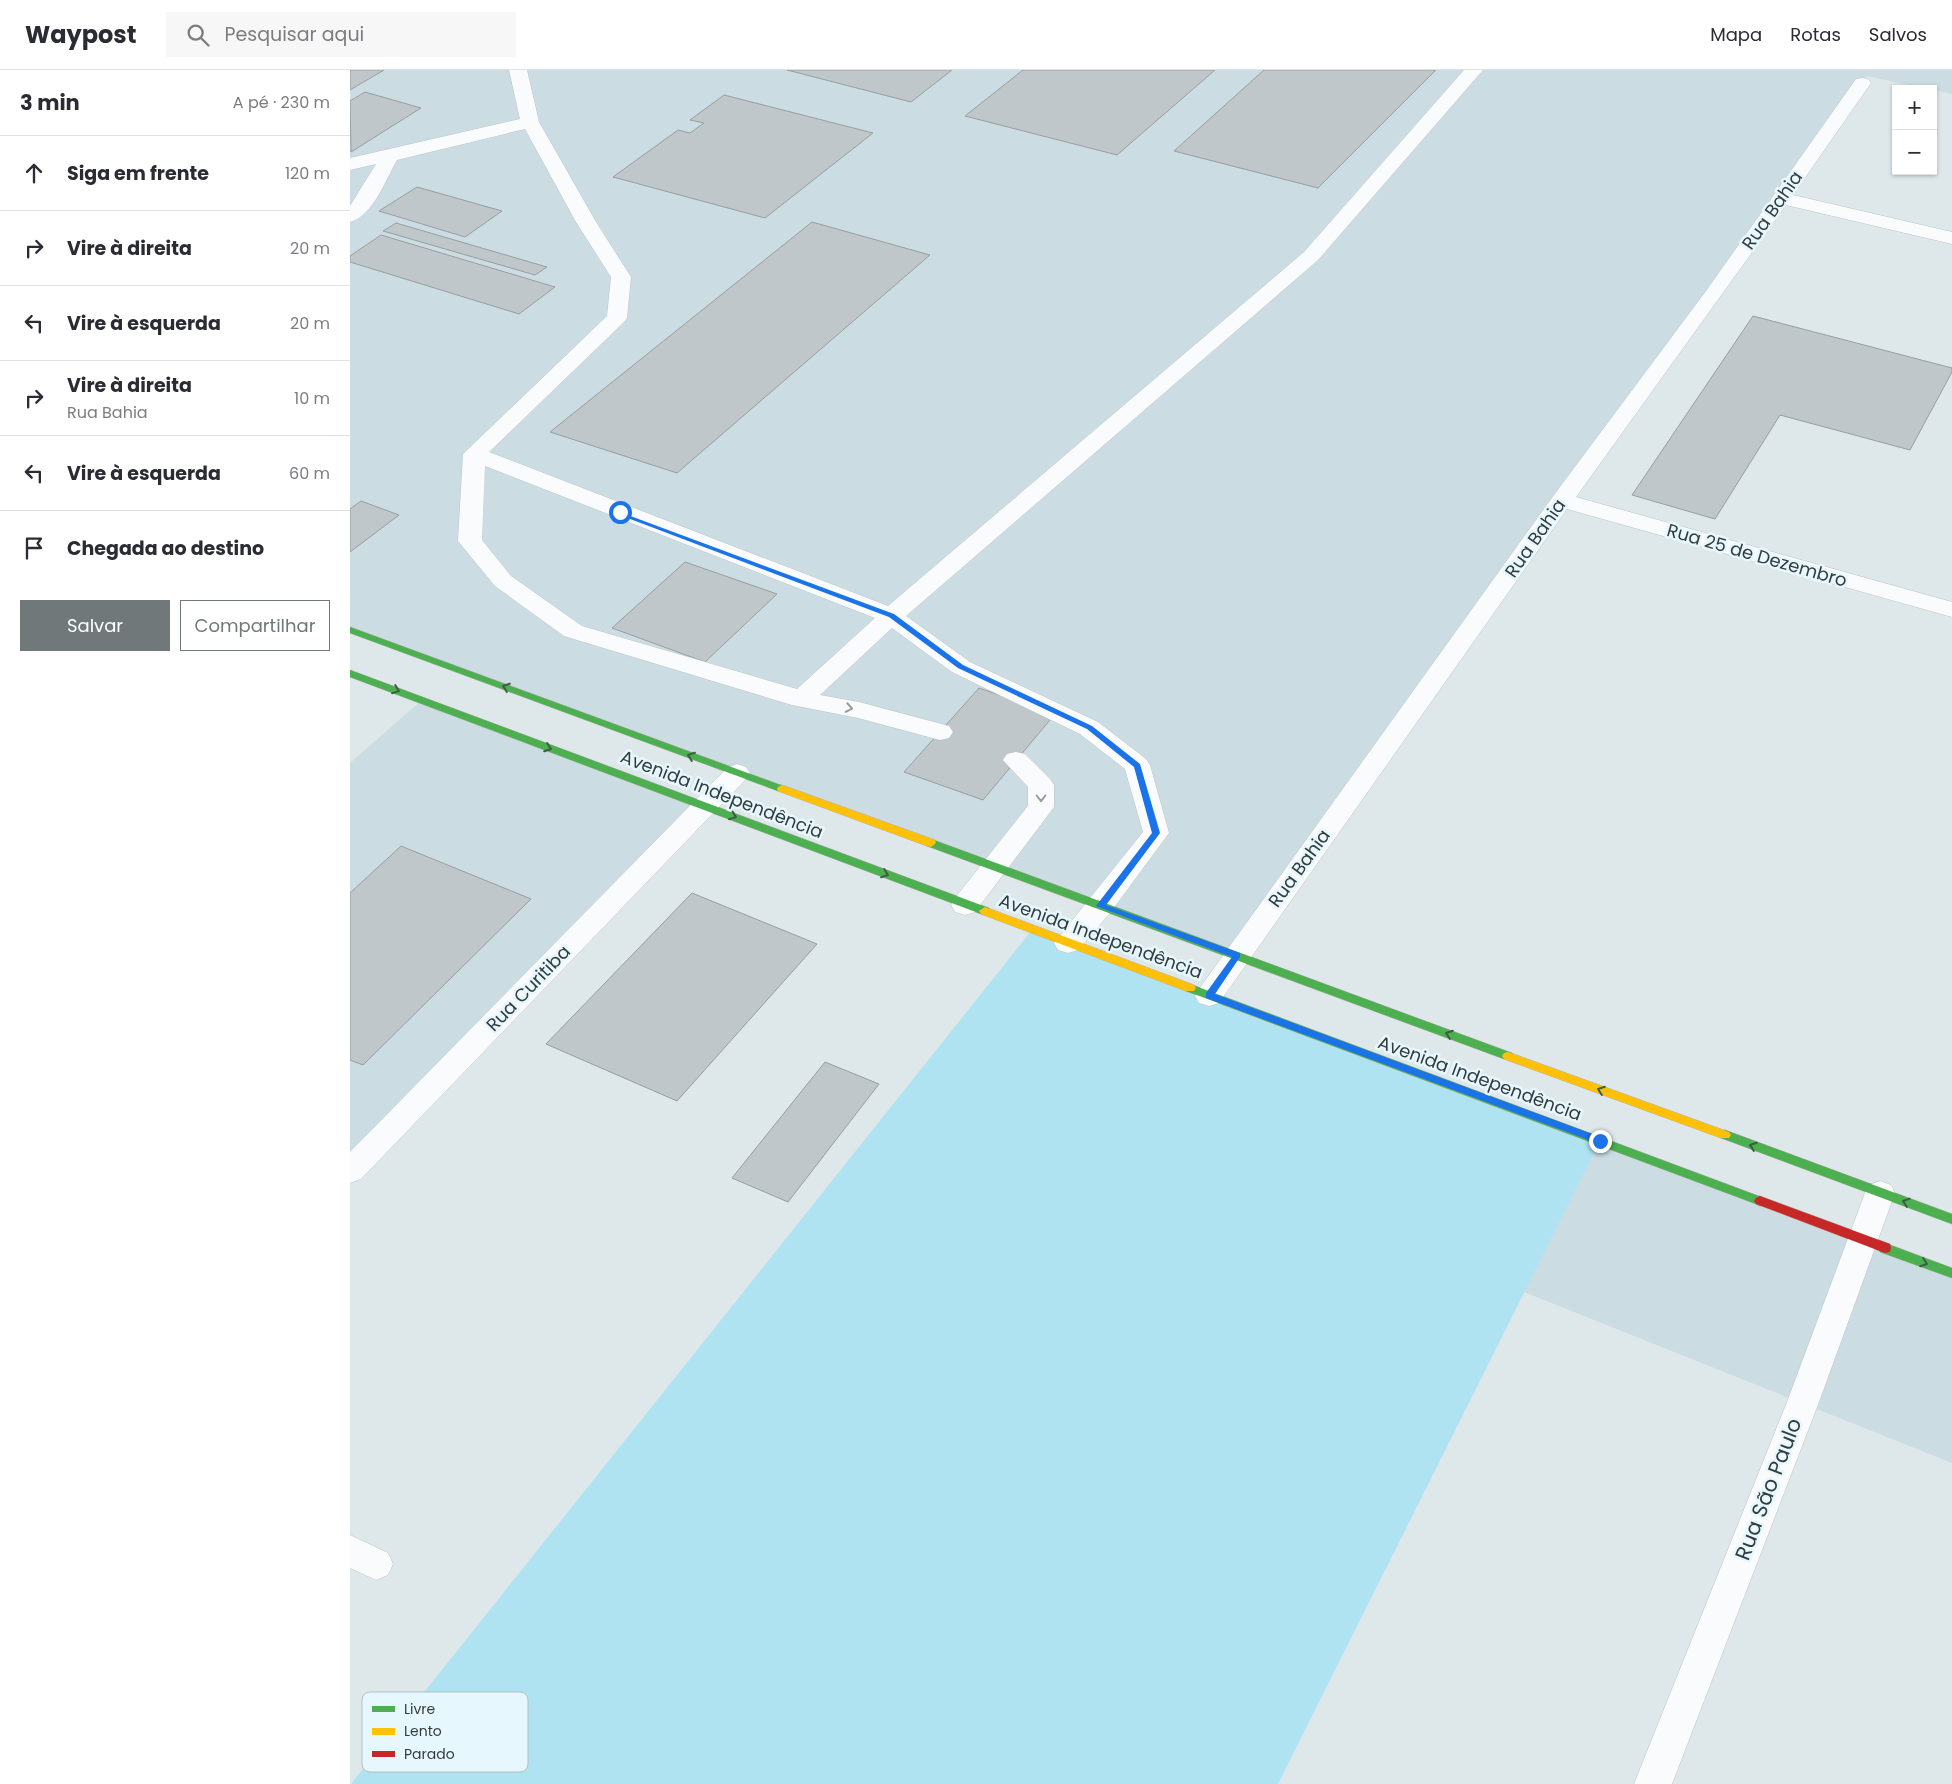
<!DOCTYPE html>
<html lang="pt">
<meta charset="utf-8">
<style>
body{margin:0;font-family:Poppins,sans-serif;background:#f7f7f7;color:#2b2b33}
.controls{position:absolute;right:15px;top:15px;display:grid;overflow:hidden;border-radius:0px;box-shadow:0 1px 4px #0004}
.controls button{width:45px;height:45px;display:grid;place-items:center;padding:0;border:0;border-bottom:1px solid #e1e1e2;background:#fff;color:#2b2b33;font:25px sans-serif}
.stop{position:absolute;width:15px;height:15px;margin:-11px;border:4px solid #1a73e8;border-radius:50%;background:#fff}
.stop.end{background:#1a73e8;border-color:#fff;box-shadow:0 1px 5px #0008}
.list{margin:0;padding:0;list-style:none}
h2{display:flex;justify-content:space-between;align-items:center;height:65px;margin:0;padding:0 20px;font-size:21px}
h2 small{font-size:16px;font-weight:400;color:#7c7c81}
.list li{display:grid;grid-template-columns:32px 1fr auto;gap:15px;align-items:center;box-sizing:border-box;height:75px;padding:0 20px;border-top:1px solid #e1e1e2}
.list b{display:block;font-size:19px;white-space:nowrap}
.list p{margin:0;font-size:16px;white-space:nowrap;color:#7c7c81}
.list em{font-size:16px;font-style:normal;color:#7c7c81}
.actions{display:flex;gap:10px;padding:15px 20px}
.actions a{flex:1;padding:11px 0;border:1px solid #70787a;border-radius:0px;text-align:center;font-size:18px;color:#70787a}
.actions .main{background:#70787a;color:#fff}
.icon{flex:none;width:28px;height:28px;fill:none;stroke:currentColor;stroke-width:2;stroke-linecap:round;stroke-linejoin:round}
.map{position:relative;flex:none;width:1602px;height:1714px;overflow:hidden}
header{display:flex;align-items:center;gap:30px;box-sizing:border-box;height:70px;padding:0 25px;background:#fff;border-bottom:1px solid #e1e1e2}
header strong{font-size:24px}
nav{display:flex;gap:28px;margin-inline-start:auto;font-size:18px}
.search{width:350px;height:45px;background:#f7f7f7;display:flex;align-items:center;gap:12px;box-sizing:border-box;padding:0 18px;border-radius:0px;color:#7c7c81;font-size:19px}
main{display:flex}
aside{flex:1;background:#fff}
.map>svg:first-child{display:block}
</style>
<header>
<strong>Waypost</strong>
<div class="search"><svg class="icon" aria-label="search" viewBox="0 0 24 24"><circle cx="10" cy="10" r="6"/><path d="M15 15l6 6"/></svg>Pesquisar aqui</div>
<nav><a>Mapa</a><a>Rotas</a><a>Salvos</a></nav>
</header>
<main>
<aside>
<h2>3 min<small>A pé · 230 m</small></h2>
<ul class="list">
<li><svg class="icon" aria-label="ahead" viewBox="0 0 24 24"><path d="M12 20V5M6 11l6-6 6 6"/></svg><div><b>Siga em frente</b></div><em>120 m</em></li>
<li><svg class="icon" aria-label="right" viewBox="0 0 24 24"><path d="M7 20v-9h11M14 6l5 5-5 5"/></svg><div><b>Vire à direita</b></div><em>20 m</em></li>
<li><svg class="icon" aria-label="left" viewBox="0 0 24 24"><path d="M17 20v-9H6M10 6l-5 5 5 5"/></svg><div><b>Vire à esquerda</b></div><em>20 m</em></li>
<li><svg class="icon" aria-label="right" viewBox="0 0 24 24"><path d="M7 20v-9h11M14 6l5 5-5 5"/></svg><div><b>Vire à direita</b><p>Rua Bahia</p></div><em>10 m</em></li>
<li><svg class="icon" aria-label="left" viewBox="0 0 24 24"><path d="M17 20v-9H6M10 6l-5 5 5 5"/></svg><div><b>Vire à esquerda</b></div><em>60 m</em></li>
<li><svg class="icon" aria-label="arrive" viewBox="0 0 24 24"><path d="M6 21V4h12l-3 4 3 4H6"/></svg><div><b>Chegada ao destino</b></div></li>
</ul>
<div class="actions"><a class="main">Salvar</a><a>Compartilhar</a></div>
</aside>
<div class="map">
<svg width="1602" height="1714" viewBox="0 0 1602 1714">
<rect width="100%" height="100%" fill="#dee7ea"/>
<path fill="#cbdde2" d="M0 0H1602V24L1517 6 1363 225 887 885 0 560Z
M72 630 356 736 0 1101V693Z
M1250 1071 1602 1203V1393L1174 1222Z"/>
<path fill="#afe3f1" d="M682 860 1250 1071 928 1714H1Z"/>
<path fill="#c0c7ca" stroke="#979ea0" d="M0 0H34L0 20Z
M437 0H602L561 32Z
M673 0H865L767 85 615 46Z
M914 0H1086L968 118 824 81Z
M15 22 71 38 1 82 0 31Z
M374 25 523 63 415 148 263 107 328 60 340 63 354 53 340 50Z
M67 117 152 141 115 167 29 141Z
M462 152 580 185 327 403 200 362Z
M46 153 197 197 185 205 33 161Z
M31 165 205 217 169 244 0 192V186Z
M1403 246 1602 298V302L1560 380 1430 345 1365 449 1282 425Z
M11 431 49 445 0 482V439Z
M335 492 427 524 355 592 262 558Z
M629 618 705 644 633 730 554 702Z
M51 776 181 829 13 995 0 990V823Z
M342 823 467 874 327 1031 196 974Z
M475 992 529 1014 438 1132 382 1108Z"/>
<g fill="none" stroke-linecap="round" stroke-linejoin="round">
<defs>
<path id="lane" d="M159 0H177L189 52 246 152 281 207 277 248 274 252 139 382 538 536 954 182 1114 0H1133L968 190 556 546 620 592 748 652 796 689 800 695 819 763 760 843 728 880 718 883 708 880 704 873 793 762 775 699 730 664 602 602 542 558 470 625 509 632 599 656 603 662 599 668 590 670 508 648 442 635 214 566 145 516 108 471 113 384 257 246 261 207 226 152 175 59 47 90C36 109 23 146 0 152V136L26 94 0 100V88L170 49ZM135 396 525 548 447 619 232 556 161 506 132 470Z
M666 682 675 684 700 709 704 715V737L625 842 615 845 605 842 601 835 605 828 678 736V717L653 690 657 684Z"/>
<path id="street" d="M1512 8 1518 9 1521 13 1443 125 1602 162V174L1436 135 1226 427 1602 532V547L1217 439 869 933 859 936 849 933 845 926 849 919 1204 425 1356 221 1506 9Z
M387 694 396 697 400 703 396 709 11 1109 0 1113V1082L378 697Z
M1530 1111 1541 1115 1545 1123 1469 1332 1322 1714H1284L1437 1332 1515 1123 1519 1115Z
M0 1465 38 1483 43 1494 38 1505 26 1510 0 1498Z"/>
<path id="fast" d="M0 557 436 717 437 719 436 721H428L0 563Z
M0 600 639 838 641 841 635 845 631 844 0 607Z
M581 769 1162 983 1164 986 1162 989H1154L577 776 576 773Z
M840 914 1414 1128 1416 1131 1414 1134 1410 1136 1406 1134 836 921 834 918 836 915Z
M1375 1060 1602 1144V1154L1371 1068 1369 1065 1371 1062Z
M1535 1173 1602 1198V1208L1530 1182 1529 1178 1530 1174Z"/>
<path id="slow" d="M432 715 585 770 586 773 581 777 577 776 428 721 427 719 428 717Z
M635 837 844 915 846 918 844 921H836L631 844 629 841Z
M1158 982 1379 1062 1381 1065 1379 1068H1371L1154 989 1152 986 1154 983Z"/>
<path id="jam" d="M1410 1126 1540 1174 1541 1178 1540 1182 1535 1183 1406 1134 1404 1131 1406 1128Z"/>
</defs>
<use href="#lane" stroke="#bdc4c6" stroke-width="1"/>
<use href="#street" stroke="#bdc4c6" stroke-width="1"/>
<use href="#fast" stroke="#b8afab" stroke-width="1"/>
<use href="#slow" stroke="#b8afab" stroke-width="1"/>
<use href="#jam" stroke="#b8afab" stroke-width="1"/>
<use href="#lane" fill="#fafbfc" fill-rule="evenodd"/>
<use href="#street" fill="#fafbfc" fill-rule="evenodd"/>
<use href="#fast" fill="#4caf50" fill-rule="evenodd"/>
<use href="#slow" fill="#ffc107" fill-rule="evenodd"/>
<use href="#jam" fill="#c62828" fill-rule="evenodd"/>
</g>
<defs><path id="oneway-chevron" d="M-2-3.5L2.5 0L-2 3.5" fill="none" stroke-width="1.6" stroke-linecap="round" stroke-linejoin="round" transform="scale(1.25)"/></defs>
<g stroke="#3c5e43">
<use href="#oneway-chevron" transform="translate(156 617) rotate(-160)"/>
<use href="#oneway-chevron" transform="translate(46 620) rotate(21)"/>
<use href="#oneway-chevron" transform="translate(198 678) rotate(20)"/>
<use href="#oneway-chevron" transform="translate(341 686) rotate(-159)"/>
<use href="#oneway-chevron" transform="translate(383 746) rotate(21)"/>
<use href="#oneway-chevron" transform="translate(535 804) rotate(21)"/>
<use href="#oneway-chevron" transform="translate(1099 964) rotate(-160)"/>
<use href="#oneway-chevron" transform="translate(1251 1020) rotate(-160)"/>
<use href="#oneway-chevron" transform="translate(1403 1076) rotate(-160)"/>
<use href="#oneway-chevron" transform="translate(1556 1132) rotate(-161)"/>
<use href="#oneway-chevron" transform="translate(1574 1193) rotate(20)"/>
</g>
<g stroke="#989c9d">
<use href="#oneway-chevron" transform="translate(499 638) rotate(10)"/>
<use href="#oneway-chevron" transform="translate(691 728) rotate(90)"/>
</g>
<path fill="#1a73e8" d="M267 441 544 544 613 595 742 656 790 694 810 763 756 835 890 883V887L865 924 1253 1068V1073H1247L856 928V923L882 887 746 836 802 763 784 697 737 659 608 598 539 547 267 444Z"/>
<g text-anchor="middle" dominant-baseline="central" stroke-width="5" stroke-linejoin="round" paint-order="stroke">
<g font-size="18" fill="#353c3e" stroke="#e6f8fd">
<text transform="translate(1422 140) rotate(-55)">Rua Bahia</text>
<text transform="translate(1185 468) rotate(-55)">Rua Bahia</text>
<text transform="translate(1407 485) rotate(16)">Rua 25 de Dezembro</text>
<text transform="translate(372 724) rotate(21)">Avenida Independência</text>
<text transform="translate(949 798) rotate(-54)">Rua Bahia</text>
<text transform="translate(751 866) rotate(20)">Avenida Independência</text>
<text transform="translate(178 918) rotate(-46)">Rua Curitiba</text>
<text transform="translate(1130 1008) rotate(20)">Avenida Independência</text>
</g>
<g font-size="21" fill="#353c3e" stroke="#e6f8fd">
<text transform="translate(1418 1419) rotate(-69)">Rua São Paulo</text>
</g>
</g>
<rect x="12" y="1622" width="166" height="80" rx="8" fill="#e6f8fd" stroke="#b1c0c4" stroke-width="1"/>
<rect x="22" y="1636" width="23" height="6" fill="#4caf50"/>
<rect x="22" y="1658" width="23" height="7" fill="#ffc107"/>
<rect x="22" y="1681" width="23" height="6" fill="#c62828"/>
<g font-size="14" fill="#353c3e">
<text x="54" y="1644">Livre</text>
<text x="54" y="1666">Lento</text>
<text x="54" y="1689">Parado</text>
</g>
</svg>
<div class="controls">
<button>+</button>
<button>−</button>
</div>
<div class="stop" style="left:270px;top:442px"></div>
<div class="stop end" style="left:1250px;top:1071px"></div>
</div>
</main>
